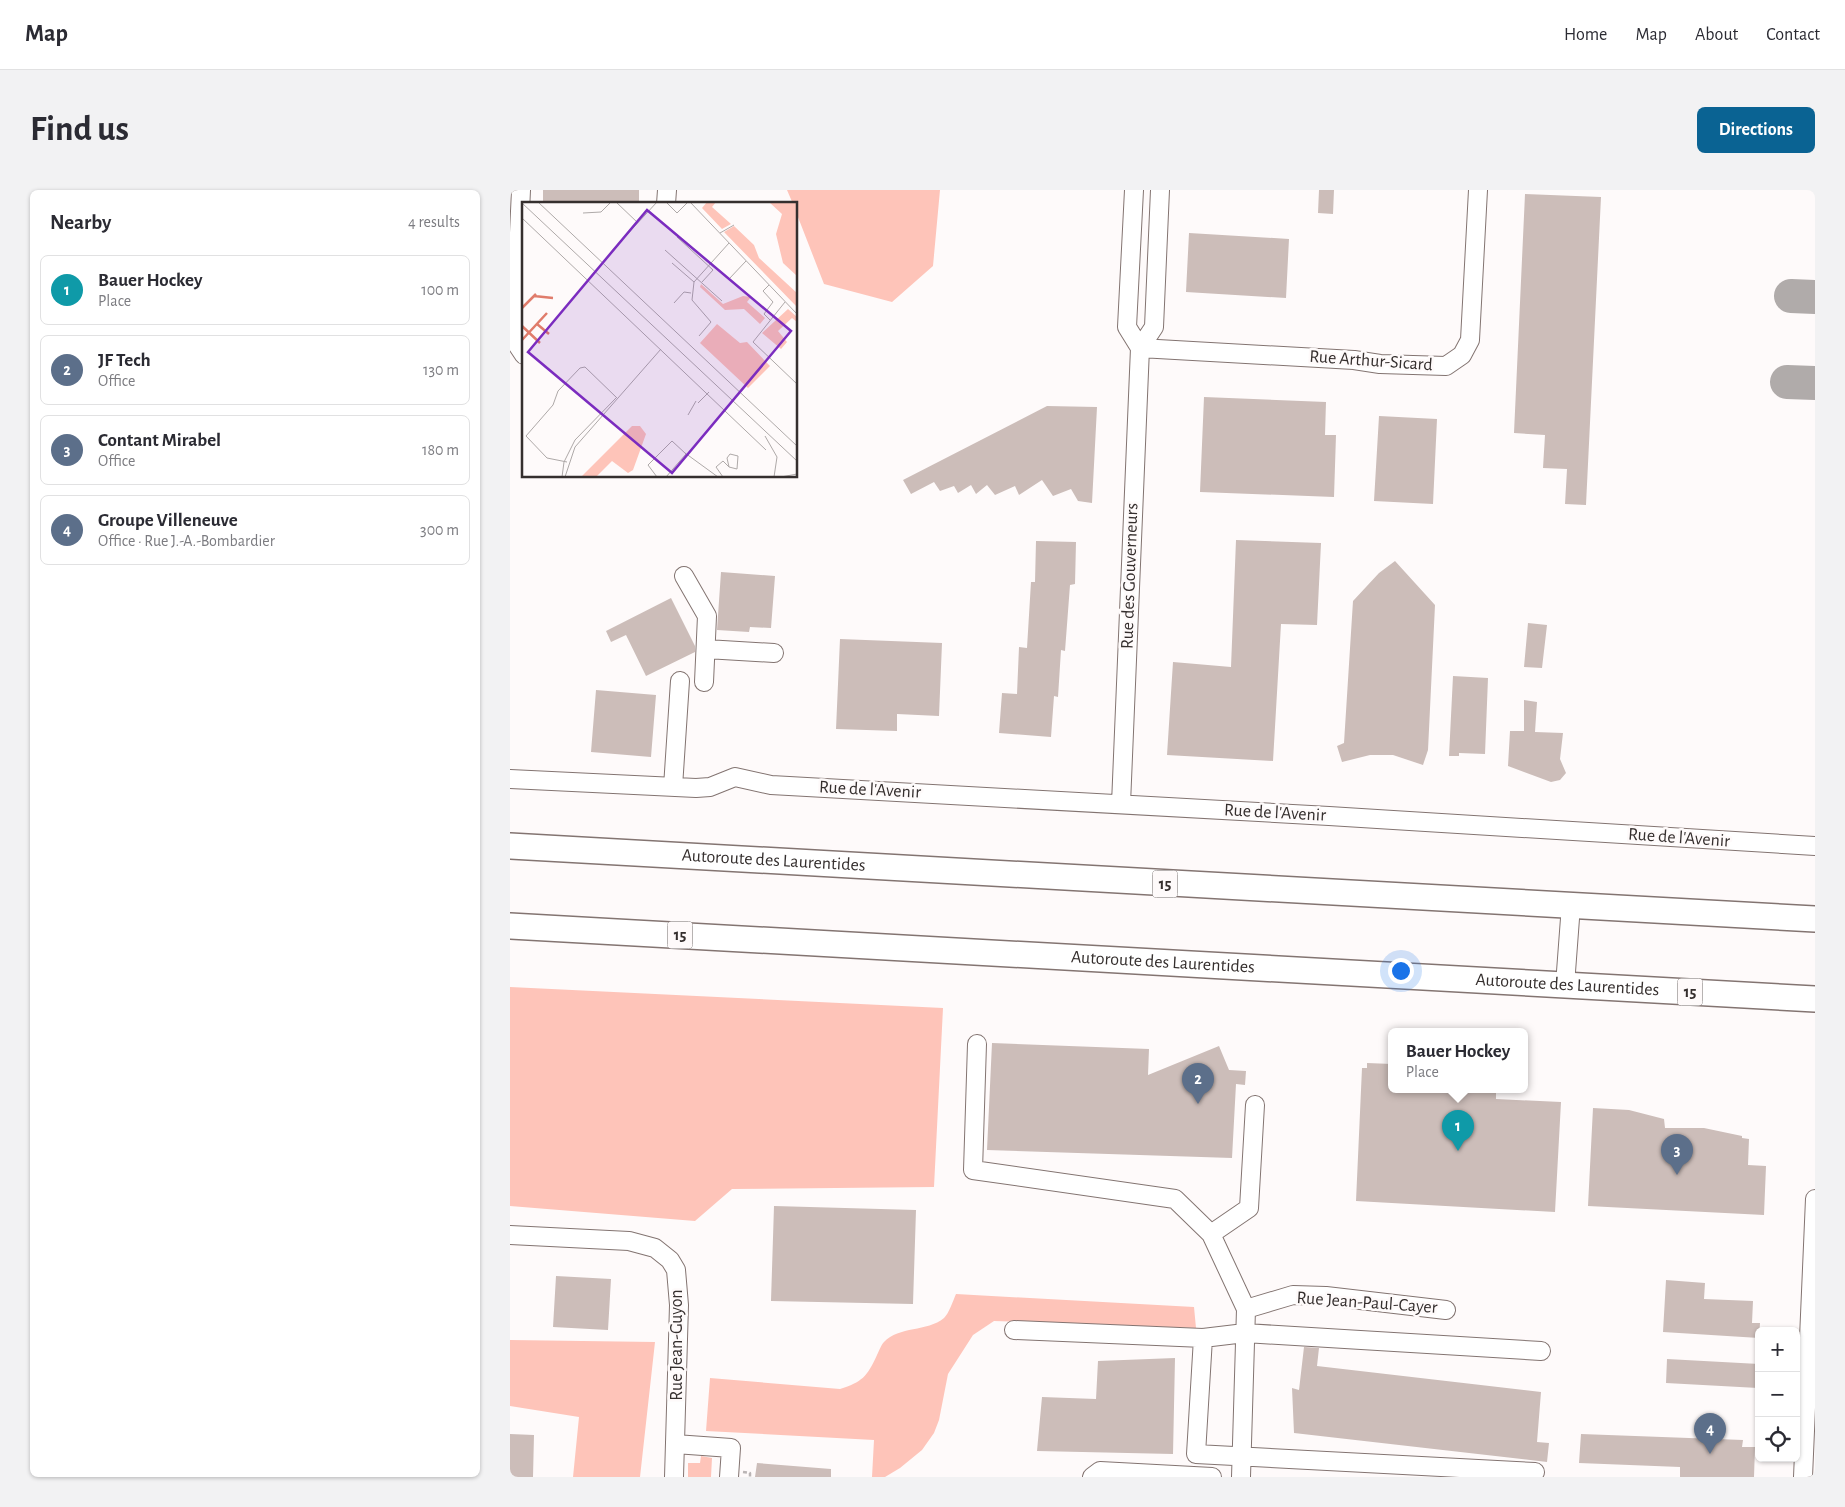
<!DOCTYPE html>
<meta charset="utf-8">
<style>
body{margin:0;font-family:"Alegreya Sans",sans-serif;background:#f2f2f3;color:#2b2b33}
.controls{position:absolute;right:15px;bottom:15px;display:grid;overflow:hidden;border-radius:8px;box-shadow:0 1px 4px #0004}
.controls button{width:45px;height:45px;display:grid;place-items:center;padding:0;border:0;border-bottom:1px solid #e1e1e2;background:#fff;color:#2b2b33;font:25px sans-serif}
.you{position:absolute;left:890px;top:780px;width:18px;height:18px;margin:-12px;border:4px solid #fff;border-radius:50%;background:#1a73e8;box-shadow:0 0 0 8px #1a73e833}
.badge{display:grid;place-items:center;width:32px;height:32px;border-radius:50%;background:#0a6393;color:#fff;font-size:16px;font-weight:700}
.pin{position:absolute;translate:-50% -41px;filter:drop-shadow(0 1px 2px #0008)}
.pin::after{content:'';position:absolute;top:26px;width:18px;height:15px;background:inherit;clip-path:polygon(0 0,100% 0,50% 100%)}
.popup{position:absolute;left:878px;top:838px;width:140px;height:65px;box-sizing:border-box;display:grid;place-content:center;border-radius:8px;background:#fff;filter:drop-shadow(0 1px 4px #0005);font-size:16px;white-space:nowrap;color:#7c7c81}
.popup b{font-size:19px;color:#2b2b33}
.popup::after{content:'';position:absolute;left:50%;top:100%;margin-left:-10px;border:10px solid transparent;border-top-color:#fff}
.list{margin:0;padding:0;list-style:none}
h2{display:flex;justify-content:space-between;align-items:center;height:65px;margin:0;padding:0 20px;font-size:21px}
h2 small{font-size:16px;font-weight:400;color:#7c7c81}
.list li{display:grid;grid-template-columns:32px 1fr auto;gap:15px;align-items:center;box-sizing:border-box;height:70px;margin:0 10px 10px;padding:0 10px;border:1px solid #e1e1e2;border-radius:8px}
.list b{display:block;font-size:19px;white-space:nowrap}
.list p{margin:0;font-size:16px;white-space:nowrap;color:#7c7c81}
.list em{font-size:16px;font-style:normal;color:#7c7c81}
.icon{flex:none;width:28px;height:28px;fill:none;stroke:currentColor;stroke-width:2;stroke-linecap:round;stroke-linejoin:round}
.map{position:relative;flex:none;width:1305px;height:1287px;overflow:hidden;border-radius:8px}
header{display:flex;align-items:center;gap:30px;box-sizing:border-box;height:70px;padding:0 25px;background:#fff;border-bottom:1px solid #e1e1e2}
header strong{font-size:24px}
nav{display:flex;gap:28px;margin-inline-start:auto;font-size:18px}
.intro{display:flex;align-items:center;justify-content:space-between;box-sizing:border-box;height:120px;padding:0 30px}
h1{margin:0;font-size:35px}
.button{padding:12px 22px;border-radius:8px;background:#0a6393;color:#fff;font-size:18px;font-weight:700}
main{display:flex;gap:30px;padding:0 30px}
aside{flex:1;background:#fff;border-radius:8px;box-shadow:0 1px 4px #0004}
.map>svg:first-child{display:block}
</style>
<header>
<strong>Map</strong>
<nav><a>Home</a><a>Map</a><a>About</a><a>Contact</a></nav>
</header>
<div class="intro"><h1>Find us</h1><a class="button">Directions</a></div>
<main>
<aside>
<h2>Nearby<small>4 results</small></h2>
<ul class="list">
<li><span class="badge" style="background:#0f9aa8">1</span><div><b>Bauer Hockey</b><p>Place</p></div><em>100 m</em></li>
<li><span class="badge" style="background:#5c6f8a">2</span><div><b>JF Tech</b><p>Office</p></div><em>130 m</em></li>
<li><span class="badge" style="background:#5c6f8a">3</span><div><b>Contant Mirabel</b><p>Office</p></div><em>180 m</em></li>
<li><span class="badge" style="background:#5c6f8a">4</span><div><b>Groupe Villeneuve</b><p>Office · Rue J.-A.-Bombardier</p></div><em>300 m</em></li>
</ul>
</aside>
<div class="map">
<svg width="1305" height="1287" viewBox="0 0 1305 1287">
<rect width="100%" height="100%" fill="#fefafa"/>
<path fill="#fec4b9" d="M277 0H430L423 76 382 112 314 94 286 22V14H283Z
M0 797 433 818 424 997 222 999 185 1031 0 1016Z
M446 1104 684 1117 686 1138 484 1131 463 1145 438 1184 429 1230 424 1243 412 1260 390 1278 375 1287H362L364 1250 196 1241 200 1188 330 1199C352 1192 357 1187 367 1165 369 1161 371 1155 374 1152 389 1136 417 1142 434 1128 439 1123 443 1111 446 1104Z
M0 1150 145 1152 130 1287H63L69 1227 0 1216Z
M191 1266 202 1268 201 1287H178V1273H190Z"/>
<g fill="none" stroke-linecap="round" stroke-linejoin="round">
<path stroke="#b0abaa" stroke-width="34" d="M1281 106 1305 107
M1277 192 1305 193"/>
</g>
<path fill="#ccbdb9" d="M33 0H129V14H33Z
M809 0H824L823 24 808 23Z
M1015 4 1091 7 1076 315 1055 314 1057 279 1033 278 1035 245 1004 243Z
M679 43 779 49 776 108 676 102Z
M694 207 816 212 815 245H826L824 307 690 302Z
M537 216 587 217 582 313 568 311 561 299 543 306 532 290 509 305 505 296 485 305 477 295 466 304 461 295 448 303 444 296 430 301 424 292 401 304 393 290Z
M869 226 927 229 923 314 864 311Z
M726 350 811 353 807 435 771 434 763 571 657 565 663 472 721 477Z
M526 351 566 352 565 394 560 395 555 461 551 460 548 507 544 506 541 547 489 543 492 503 507 504 509 457 517 458 521 392H525Z
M885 371 925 415 918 560 913 575 883 565H860L832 572 827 556 834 553 843 411 869 383Z
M211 382 265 386 261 438 240 437 239 442 207 440Z
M161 408 185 456V462L136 486 116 445 101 452 96 441Z
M1018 433 1037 435 1032 478 1014 477Z
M330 449 432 453 429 526 387 524V541L326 539Z
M943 486 978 488 975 564 949 563V566H939Z
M86 500 146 505 141 567 81 562Z
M1014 510 1027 512 1025 542 1053 543 1050 569 1056 583 1050 590 1041 592 998 576 1000 541H1014Z
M482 853 639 859 638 885 709 856 719 880 736 881 735 895 726 894 722 968 477 960Z
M857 873 882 874V900H986V909L1051 912 1045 1022 846 1011 852 878H857Z
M1083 918 1119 920 1154 929 1155 938H1194L1232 946V948L1239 949 1238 975 1256 976 1254 1025 1078 1016Z
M264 1016 406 1020 403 1114 261 1111Z
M46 1086 101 1089 98 1140 43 1137Z
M1156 1090 1195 1093 1194 1109 1243 1111 1242 1133H1250L1249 1148 1153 1142Z
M794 1157 809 1158 807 1176 1031 1202 1027 1252 1039 1253 1037 1272 784 1243 782 1198 789 1200Z
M665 1168 663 1264 527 1261 532 1207 586 1209 588 1171Z
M1157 1169 1249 1174 1248 1198 1156 1193Z
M0 1244 24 1245 23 1287H0Z
M1071 1244 1233 1250 1232 1257H1245L1244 1287H1170V1277L1069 1273Z
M247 1273 321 1279V1287H245Z"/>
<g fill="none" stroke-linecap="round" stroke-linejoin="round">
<defs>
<path id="minor" d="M11 0 4 150 14 165
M624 0 617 137 630 158
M156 14 157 0
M630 158 844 170 870 174 936 176 952 165 960 150 968 0
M174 386 197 426 194 492
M196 459 264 463
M0 589 186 598 200 597 225 587 261 595 819 626 1305 656
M163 597 170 491
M611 614 630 158 644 137 650 0
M1055 795 1061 715
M467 854 463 980 665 1009 701 1044 736 1119 731 1287
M701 1044 739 1018 745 915
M0 1045 119 1051 145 1058 160 1070 166 1080 169 1115 164 1287
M736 1119 783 1105 816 1106 936 1120
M504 1140 693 1148 735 1143 1031 1161
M693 1148 686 1264 1025 1282
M165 1254 221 1258 219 1287
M582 1287 590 1281 702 1287
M1293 1287 1305 1009"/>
<g id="highway">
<path id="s1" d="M0 656 1305 729"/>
<path id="s2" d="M0 736 1305 809"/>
</g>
</defs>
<use href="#minor" stroke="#837471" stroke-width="20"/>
<use href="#highway" stroke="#837471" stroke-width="28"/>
<path stroke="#bab5b5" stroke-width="2.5" stroke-dasharray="4 2.5" stroke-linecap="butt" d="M233 1282 240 1283V1287"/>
<use href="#minor" stroke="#fff" stroke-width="18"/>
<use href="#highway" stroke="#fff" stroke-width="25"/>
</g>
<g text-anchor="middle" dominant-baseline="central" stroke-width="5" stroke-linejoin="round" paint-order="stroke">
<g fill="#fefafa" stroke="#716c6b" stroke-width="1">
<rect x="642.5" y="680.5" width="25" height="27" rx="4"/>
<rect x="157.5" y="731.5" width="25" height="27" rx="4"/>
<rect x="1167.5" y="788.5" width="25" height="27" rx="4"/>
</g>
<g font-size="16" font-weight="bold" fill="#352f2e">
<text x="655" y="694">15</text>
<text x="170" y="745">15</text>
<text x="1180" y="802">15</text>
</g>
<g font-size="18" fill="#352f2e" stroke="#fefafa">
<text transform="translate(861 171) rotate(4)">Rue Arthur-Sicard</text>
<text transform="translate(620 386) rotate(-88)">Rue des Gouverneurs</text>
<text transform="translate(360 600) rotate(3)">Rue de l'Avenir</text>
<text transform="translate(765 623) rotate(3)">Rue de l'Avenir</text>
<text transform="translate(1169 648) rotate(4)">Rue de l'Avenir</text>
<text stroke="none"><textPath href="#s1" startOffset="264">Autoroute des Laurentides</textPath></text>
<text stroke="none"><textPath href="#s2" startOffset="654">Autoroute des Laurentides</textPath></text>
<text stroke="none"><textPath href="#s2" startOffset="1059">Autoroute des Laurentides</textPath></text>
<text transform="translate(857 1113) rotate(4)">Rue Jean-Paul-Cayer</text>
<text transform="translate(167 1155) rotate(-90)">Rue Jean-Guyon</text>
</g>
</g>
<g transform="translate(12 12)">
<rect width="275" height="275" fill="#fefafa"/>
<path d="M185 0H194L190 5 209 22 200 27 180 6ZM247 0H275V74L261 61 254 32 260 12ZM212 24 232 43 237 56 275 91V105L202 30ZM179 82 201 102 221 94 229 95 225 100 243 116 238 122 222 107 203 108 178 85ZM266 107 275 115V120L270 116 256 129 265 140 259 147 240 131ZM195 122 218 141 225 140 248 164 226 186 178 141ZM110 224H118L124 232 111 268 106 271 90 259 74 275H59Z" fill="#fec4b9"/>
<path fill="none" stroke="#e07c6b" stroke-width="2.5" d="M12 94 31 96M0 106 14 92M15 122 27 132M0 124 18 141M0 138 25 111"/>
<path fill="none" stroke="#aea9a8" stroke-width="1" d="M16 0 275 244M94 0 116 21M144 0 155 11 166 0M168 0 275 112M0 1 275 259M61 11 79 10 89 0M0 16 244 248M198 31 212 23M155 35 191 68 180 80M143 48 200 99M88 51 135 0M150 61 172 80M188 61 207 77 224 59M247 83 241 89 251 100 242 112 248 118M263 100 231 140 275 182M152 101 162 90 169 91M177 134 189 120 170 98 172 80 207 41M176 201 187 190M166 213 174 199M243 234 255 255 252 275M163 251 196 275M45 260 25 256 4 234 31 203 36 189 58 166 63 165 95 196M40 275 42 260 53 238 94 196M43 275 53 245 139 147M135 275 126 263 150 239 164 252 144 275M201 275 194 265 201 259 207 265 215 267 216 254 208 252 205 256 207 265M259 275 275 272"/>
<path fill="#7b2cbf" fill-opacity="0.15" stroke="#7b2cbf" stroke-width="2.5" d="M125 8 269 129 150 271 6 150Z"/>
<rect width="275" height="275" fill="none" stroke="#352f2e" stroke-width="2.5"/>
</g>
</svg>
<div class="controls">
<button>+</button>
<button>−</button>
<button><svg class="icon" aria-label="locate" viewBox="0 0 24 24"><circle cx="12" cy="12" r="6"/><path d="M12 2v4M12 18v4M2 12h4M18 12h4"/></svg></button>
</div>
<div class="you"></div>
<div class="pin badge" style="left:948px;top:961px;background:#0f9aa8">1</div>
<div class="popup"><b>Bauer Hockey</b>Place</div>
<div class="pin badge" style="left:688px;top:914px;background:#5c6f8a">2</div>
<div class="pin badge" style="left:1167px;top:985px;background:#5c6f8a">3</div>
<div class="pin badge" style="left:1200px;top:1264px;background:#5c6f8a">4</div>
</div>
</main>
